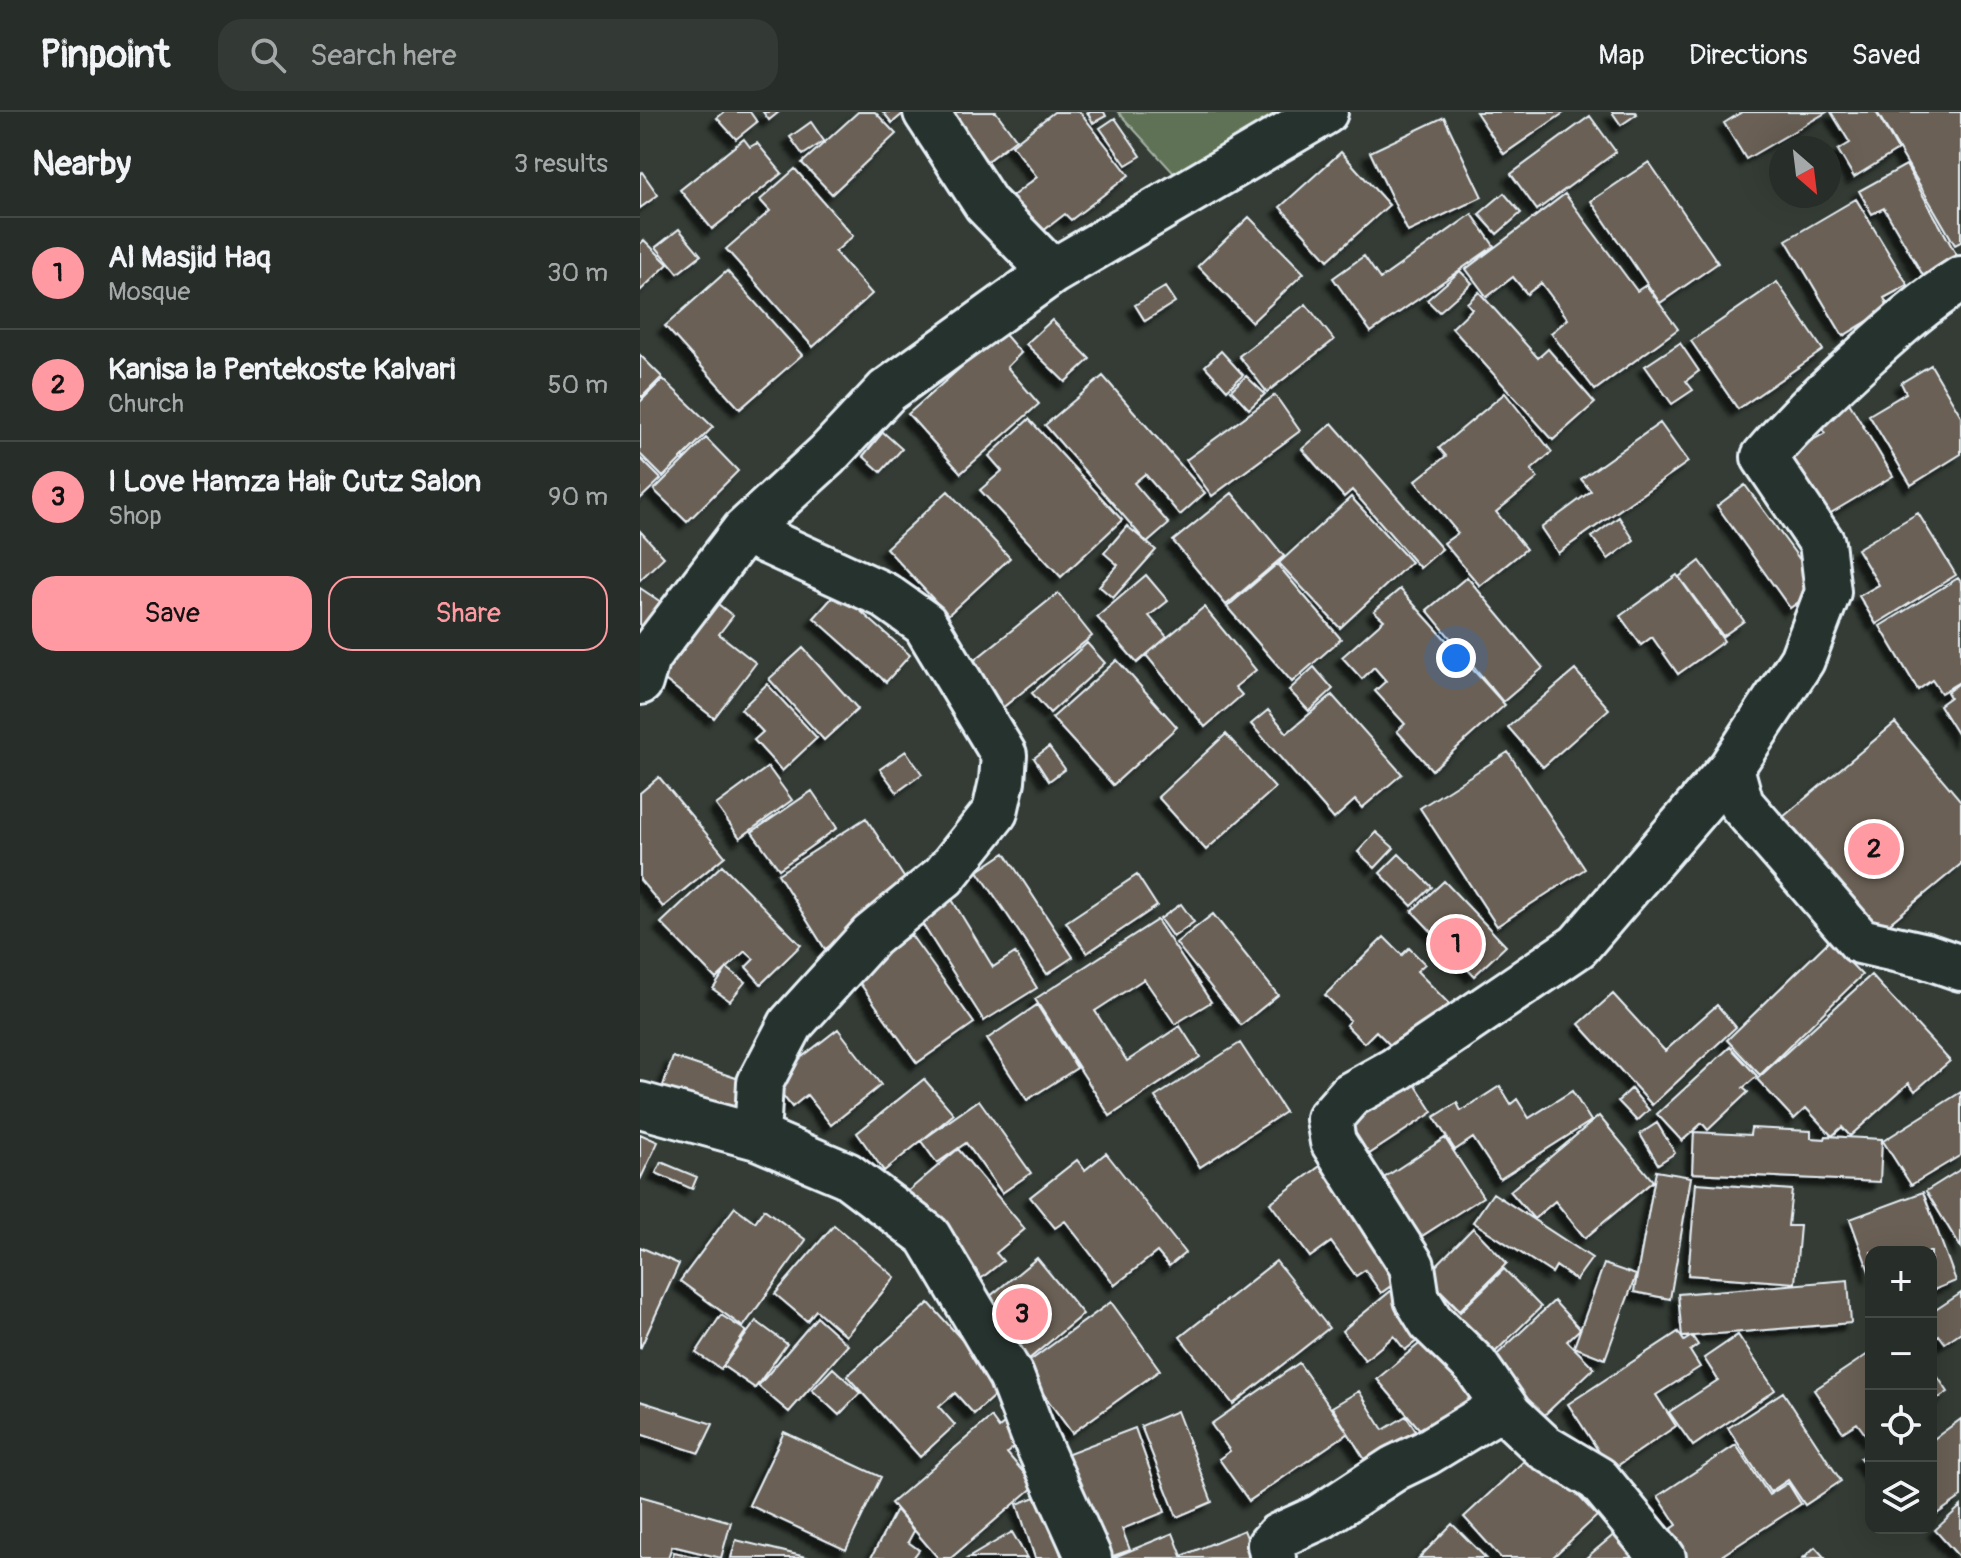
<!DOCTYPE html>
<meta charset="utf-8">
<style>
body{margin:0;font-family:Pangolin,sans-serif;background:#333934;color:#f1f3f6}
.controls{position:absolute;right:24px;bottom:24px;display:grid;overflow:hidden;border-radius:16px;box-shadow:0 8px 32px #0002}
.controls button{width:72px;height:72px;display:grid;place-items:center;padding:0;border:0;border-bottom:2px solid #434945;background:#272d28;color:#f1f3f6;font:40px sans-serif}
.compass{position:absolute;left:1129px;top:24px;width:72px;height:72px;border-radius:50%;background:#272d28;box-shadow:0 8px 32px #0002;rotate:152deg}
.you{position:absolute;left:816px;top:546px;width:28px;height:28px;margin:-20px;border:6px solid #fff;border-radius:50%;background:#1a73e8;box-shadow:0 0 0 12px #1a73e833}
.badge{display:grid;place-items:center;width:52px;height:52px;border-radius:50%;background:#ff9aa2;color:#111;font-size:26px;font-weight:700}
.pin{position:absolute;translate:-50% -50%;border:4px solid #fff;box-shadow:0 2px 8px #0006}
.list{margin:0;padding:0;list-style:none}
h2{display:flex;justify-content:space-between;align-items:center;height:104px;margin:0;padding:0 32px;font-size:34px}
h2 small{font-size:26px;font-weight:400;color:#a4a8a8}
.list li{display:grid;grid-template-columns:52px 1fr auto;gap:24px;align-items:center;box-sizing:border-box;height:112px;padding:0 32px;border-top:2px solid #434945}
.list b{display:block;font-size:30px;white-space:nowrap}
.list p{margin:0;font-size:26px;white-space:nowrap;color:#a4a8a8}
.list em{font-size:26px;font-style:normal;color:#a4a8a8}
.actions{display:flex;gap:16px;padding:24px 32px}
.actions a{flex:1;padding:18px 0;border:2px solid #ff9aa2;border-radius:24px;text-align:center;font-size:28px;color:#ff9aa2}
.actions .main{background:#ff9aa2;color:#111}
.icon{flex:none;width:44px;height:44px;fill:none;stroke:currentColor;stroke-width:2;stroke-linecap:round;stroke-linejoin:round}
.map{position:relative;flex:none;width:1321px;height:1446px;overflow:hidden}
header{display:flex;align-items:center;gap:48px;box-sizing:border-box;height:112px;padding:0 40px;background:#272d28;border-bottom:2px solid #434945}
header strong{font-size:38px}
nav{display:flex;gap:44px;margin-inline-start:auto;font-size:28px}
.search{width:560px;height:72px;background:#333934;display:flex;align-items:center;gap:20px;box-sizing:border-box;padding:0 28px;border-radius:24px;color:#a4a8a8;font-size:30px}
main{display:flex}
aside{flex:1;background:#272d28}
.map>svg:first-child{display:block}
</style>
<header>
<strong>Pinpoint</strong>
<div class="search"><svg class="icon" aria-label="search" viewBox="0 0 24 24"><circle cx="10" cy="10" r="6"/><path d="M15 15l6 6"/></svg>Search here</div>
<nav><a>Map</a><a>Directions</a><a>Saved</a></nav>
</header>
<main>
<aside>
<h2>Nearby<small>3 results</small></h2>
<ul class="list">
<li><span class="badge">1</span><div><b>Al Masjid Haq</b><p>Mosque</p></div><em>30 m</em></li>
<li><span class="badge">2</span><div><b>Kanisa la Pentekoste Kalvari</b><p>Church</p></div><em>50 m</em></li>
<li><span class="badge">3</span><div><b>I Love Hamza Hair Cutz Salon</b><p>Shop</p></div><em>90 m</em></li>
</ul>
<div class="actions"><a class="main">Save</a><a>Share</a></div>
</aside>
<div class="map">
<svg width="1321" height="1446" viewBox="0 0 1321 1446">
<defs>
<filter id="shadow"><feDropShadow dx="-7" dy="7" stdDeviation="2" flood-color="#0009"/></filter>
</defs>
<rect width="100%" height="100%" fill="#343c35"/>
<filter id="ink" filterUnits="userSpaceOnUse"><feTurbulence type="fractalNoise" baseFrequency=".0125" numOctaves="2"/><feDisplacementMap in="SourceGraphic" scale="16" xChannelSelector="R" yChannelSelector="G"/><feConvolveMatrix kernelMatrix="1 2 1 2 8 2 1 2 1" color-interpolation-filters="sRGB"/></filter>
<g filter="url(#ink)">
<path fill="#617254" stroke="#a4b2a6" stroke-width="2" d="M478 0H643L539 67Z"/>
<path fill="#6a6154" stroke="#e8f1f8" stroke-width="2" filter="url(#shadow)" d="M84 0H110L117 10 96 27 77 6Z
M123 0H139L129 8Z
M218 0H235L256 22 192 82 162 51Z
M243 0H265L252 11Z
M309 0H356L376 27 347 49Z
M414 0H440L489 63 431 108 425 102 390 129 362 92 397 65 372 33Z
M447 0H464L466 4 453 11Z
M836 0H925L864 42Z
M972 0H995L997 2 981 13Z
M1102 0H1187L1106 47 1084 11Z
M1191 0H1236L1258 38 1214 65 1198 38 1210 31Z
M1237 0H1321V130L1315 133Z
M950 4 976 40 897 98 871 62Z
M804 5 842 85 768 120 730 40Z
M475 6 501 44 486 53 460 16Z
M171 10 184 29 163 43 150 25Z
M104 27 110 35 117 31 142 61 72 117 40 78Z
M701 40 749 93 688 148 640 95Z
M1009 50 1078 151 1020 191 951 89Z
M1266 53 1321 151 1288 172 1244 96 1232 102 1219 79Z
M155 57 213 124 195 140 232 182 173 235 86 137 130 99 120 88Z
M2 60 18 83 0 96V62Z
M864 81 881 101 857 122 839 102Z
M925 82 997 179 1006 173 1038 217 955 278 911 221 928 207 901 171 887 182 873 165 847 185 826 157Z
M1216 87 1268 173 1244 186 1249 196 1203 224 1146 128Z
M832 102 854 134 731 220 693 166 724 144 740 167Z
M609 105 664 161 612 210 558 154Z
M39 117 61 143 38 161 16 135Z
M4 128 28 152 0 179V132Z
M87 159 162 243 100 297 25 214Z
M820 159 832 171 799 200 787 188Z
M1137 170 1183 238 1098 297 1051 229Z
M525 175 535 190 505 209 495 193Z
M839 180 898 246 908 237 955 291 913 328 812 216 832 197 827 191Z
M666 192 694 228 627 280 599 244Z
M412 208 450 247 425 270 386 232Z
M362 219 381 241 367 255 399 292 321 361 268 302Z
M1040 231 1059 259 1046 269 1053 278 1032 292 1005 254Z
M581 239 603 263 587 278 565 254Z
M0 243 22 265 2 285 0 283Z
M1291 253 1321 304V342L1271 373 1229 303 1266 281 1261 271Z
M463 264 565 381 540 403 505 362 494 371 529 412 507 431 405 313Z
M606 264 625 282 609 297 591 278Z
M23 267 73 315 23 365 0 342V290Z
M865 281 912 340 891 358 898 366 856 400 886 437 840 474 804 431 818 421 775 369 806 344 799 336Z
M635 283 660 319 572 384 546 348Z
M1208 289 1253 364 1184 405 1146 343 1185 321 1177 307Z
M389 307 482 408 421 465 340 378 362 359 349 344Z
M692 311 802 437 780 456 712 378 704 385 662 337Z
M1020 311 1048 350 918 441 901 416 951 379 941 367Z
M243 320 262 337 241 360 223 344Z
M66 326 98 359 47 410 14 378Z
M0 346 21 367 0 387Z
M1105 373 1180 475 1150 496 1077 394Z
M308 379 370 446 308 503 246 436Z
M592 381 644 444 586 493 533 429Z
M711 385 771 450 700 516 639 451Z
M1278 401 1316 463 1236 512 1219 484 1239 473 1217 437Z
M979 405 994 428 968 447 952 425Z
M487 414 516 438 473 486 459 474 478 453 464 441Z
M0 419 24 445 0 468Z
M1060 449 1104 509 1083 524 1039 465Z
M637 452 701 527 652 570 587 495Z
M506 463 528 489 509 504 527 525 497 551 457 505Z
M1037 463 1084 529 1038 562 1012 525 1001 533 980 504Z
M827 465 903 556 863 590 787 498Z
M1318 466 1321 470V569L1301 581 1292 568 1278 578 1240 514Z
M0 476 21 490 0 523Z
M760 477 865 593 792 658 757 619 765 612 735 579 746 569 734 555 722 567 702 545 744 508 734 499Z
M198 479 270 543 246 570 174 506Z
M418 481 452 524 356 601 321 559Z
M73 488 93 504 79 522 116 551 74 606 16 561Z
M564 495 616 558 595 575 602 583 565 615 506 543Z
M447 531 465 551 410 601 392 581Z
M163 536 218 597 184 628 129 567Z
M477 548 537 615 473 673 412 606Z
M674 555 693 577 669 599 649 578Z
M935 558 969 597 903 655 868 615Z
M1321 570V628L1299 593 1310 585 1307 580Z
M127 572 177 626 142 659 114 628 123 620 101 597Z
M692 583 762 662 722 696 715 688 694 707 611 612 628 598 647 621Z
M1255 611 1321 689V752L1239 820 1143 705Z
M586 622 635 676 566 738 518 685Z
M409 635 425 657 409 669 394 646Z
M266 639 282 662 257 680 240 657Z
M868 640 945 757 857 814 780 696Z
M128 655 152 688 100 726 76 693Z
M19 665 85 744 23 795 0 768V681Z
M172 679 197 716 139 757 112 720Z
M226 706 274 781 185 837 138 762Z
M736 720 754 736 735 756 718 740Z
M365 741 433 845 407 862 338 759Z
M759 742 792 775 772 794 740 761Z
M82 753 161 833 121 872 106 855 114 847 105 839 76 867 21 811Z
M497 763 517 794 447 841 426 810Z
M804 769 866 834 834 864 772 799Z
M308 781 353 855 375 841 397 876 344 909 276 802Z
M541 792 554 810 533 825 520 807Z
M573 802 638 883 601 913 536 831Z
M517 808 571 890 535 912 504 867 455 899 487 949 540 914 560 945 470 1004 395 887Z
M271 823 334 911 277 951 214 863Z
M744 825 762 843 769 836 785 852 777 859 818 901 755 938 736 919 724 931 706 913 710 908 685 883Z
M1189 829 1222 863 1120 963 1087 928Z
M87 856 105 870 90 889 73 877Z
M1231 863 1310 949 1275 979 1269 971 1210 1024 1202 1015 1192 1024 1166 996 1154 1007 1117 967Z
M973 882 1025 939 1077 893 1096 915 1012 993 939 912Z
M397 893 437 956 387 988 347 927Z
M198 917 241 973 191 1013 167 983 152 995 131 969Z
M600 931 645 1000 560 1055 515 985Z
M1090 935 1117 964 1103 976 1108 980 1068 1018 1062 1011 1042 1029 1017 1002Z
M33 945 120 974 108 1008 22 977Z
M284 967 314 1002 244 1059 217 1021Z
M773 969 793 1000 714 1052 694 1021Z
M860 974 871 992 877 987 889 1006 932 979 951 1009 860 1067 833 1026 815 1038 794 1005 817 991 821 999Z
M991 977 1009 998 997 1009 978 989Z
M1321 980V1043L1271 1073 1243 1029Z
M339 988 391 1061 362 1081 326 1031 297 1051 281 1029Z
M959 1004 1013 1069 945 1126 915 1089 894 1107 870 1079Z
M1017 1011 1035 1041 1018 1052 1000 1022Z
M1111 1016 1171 1019V1026L1185 1027 1186 1024 1242 1027 1240 1070 1052 1061 1054 1020 1110 1023Z
M0 1022 18 1030 0 1068Z
M805 1026 843 1085 771 1131 733 1073Z
M318 1037 385 1117 356 1141 363 1149 334 1172 261 1085Z
M466 1041 545 1141 529 1154 517 1140 475 1173 425 1109 415 1116 390 1085 437 1048 445 1058Z
M687 1049 770 1160 741 1181 725 1158 716 1164 691 1130 670 1145 630 1091Z
M21 1050 57 1065 52 1077 16 1061Z
M1321 1057V1136L1286 1079Z
M1016 1059 1051 1065 1030 1187 994 1180Z
M1056 1071 1152 1078 1148 1114H1160L1155 1171 1048 1163Z
M1283 1080 1316 1169 1291 1179V1140H1231V1165L1210 1107Z
M853 1081 952 1146 936 1168 916 1154 912 1161 833 1110Z
M95 1095 115 1110 124 1097 166 1128 103 1215 40 1169Z
M194 1113 255 1165 206 1224 176 1198 167 1209 135 1182Z
M833 1116 867 1151 820 1198 786 1164Z
M0 1135 39 1152 0 1237Z
M397 1146 443 1202 389 1247 343 1190Z
M636 1149 689 1216 593 1292 540 1225Z
M964 1152 996 1163 965 1247 934 1235Z
M864 1157 901 1195 850 1245 779 1171 786 1165 820 1200Z
M1208 1168 1211 1211 1042 1225 1038 1182Z
M752 1178 787 1221 765 1238 754 1224 725 1248 702 1219Z
M1321 1181V1220L1305 1231 1299 1223 1291 1228V1201Z
M914 1189 940 1217 927 1229 954 1256 899 1308 846 1253Z
M471 1190 520 1258 432 1321 383 1254Z
M289 1191 364 1275 334 1302 315 1281 299 1295 315 1313 280 1345 207 1264Z
M81 1203 106 1219 81 1257 56 1241Z
M177 1205 208 1233 149 1300 118 1274Z
M116 1209 147 1232 115 1276 83 1254Z
M1038 1220 1044 1229 1052 1224 1058 1233 1050 1239 1060 1255 1016 1283 1036 1314 971 1358 928 1292Z
M790 1223 840 1284 788 1327 737 1267Z
M1098 1223 1135 1278 1053 1334 1029 1300 1078 1268 1064 1246Z
M1231 1240V1330L1217 1311 1203 1320 1174 1278Z
M659 1251 708 1321 609 1389 579 1347 590 1339 571 1312Z
M1291 1255 1308 1280 1291 1291Z
M193 1256 220 1281 199 1303 172 1278Z
M719 1279 743 1318 766 1304 785 1333 735 1364 692 1295Z
M1143 1280 1201 1369 1165 1393 1148 1368 1130 1380 1088 1316Z
M0 1289 73 1312 59 1341 0 1322Z
M537 1299 572 1390 537 1405 501 1314Z
M351 1305 359 1316 364 1312 379 1330 367 1341 395 1374 311 1446H298L251 1391Z
M1321 1307V1385L1291 1406V1329Z
M495 1316 525 1400 482 1417 490 1438 467 1446 418 1345Z
M144 1320 241 1365 206 1438 109 1393Z
M1096 1333 1129 1383 1148 1371 1161 1392 1078 1446H1044L1027 1420 1037 1413 1018 1384Z
M896 1338 957 1404 912 1446H861L824 1405Z
M1231 1338V1362L1220 1346Z
M401 1383 422 1446H395L377 1392Z
M0 1384 91 1410 81 1446 32 1434 28 1446H0Z
M1321 1394V1446H1320L1295 1418Z
M256 1398 274 1419 268 1430 279 1438 273 1446H231Z
M812 1412 846 1446H779Z
M604 1418 615 1446H472L533 1421 542 1444Z
M372 1420 387 1446H328Z
M976 1421 996 1446H946Z
M96 1428 170 1446H91Z
M1175 1435 1185 1446H1163Z
M34 1440 60 1446H32Z"/>
<g fill="none" stroke-linecap="round" stroke-linejoin="round">
<defs>
<path id="minor" d="M286 0 346 92 412 160
M104 419 244 483 285 512 364 643 362 669 355 700 304 764 231 824 151 912 120 971 117 1025
M0 570 7 546 104 419 187 343 247 279 412 160 685 0
M1091 656 1101 692 1220 829 1286 844 1321 856
M0 993 117 1025 207 1063 288 1124 371 1264 394 1324 449 1446
M633 1446 630 1433 638 1424 680 1405 755 1356 786 1341 863 1294
M1023 1446 958 1367 904 1335 870 1303 836 1254 791 1210 777 1187 772 1154 693 1030 689 1007 710 983 755 958 938 834 1091 656 1162 548 1188 480 1182 431 1124 345C1156 307 1192 274 1229 240 1259 213 1287 188 1321 167"/>
</defs>
<use href="#minor" stroke="#e8f1f8" stroke-width="50"/>
<use href="#minor" stroke="#26332d" stroke-width="44"/>
</g>
</g>
</svg>
<div class="controls">
<button>+</button>
<button>−</button>
<button><svg class="icon" aria-label="locate" viewBox="0 0 24 24"><circle cx="12" cy="12" r="6"/><path d="M12 2v4M12 18v4M2 12h4M18 12h4"/></svg></button>
<button><svg class="icon" aria-label="layers" viewBox="0 0 24 24"><path d="M12 4l9 5-9 5-9-5zM3 14l9 5 9-5"/></svg></button>
</div>
<svg class="compass" viewBox="-18 -18 36 36"><path d="M0-13l5 13h-10z" fill="#e53935"/><path d="M0 13l5-13h-10z" fill="#a4a8a8"/></svg>
<div class="you"></div>
<div class="pin badge" style="left:816px;top:832px">1</div>
<div class="pin badge" style="left:1234px;top:737px">2</div>
<div class="pin badge" style="left:382px;top:1202px">3</div>
</div>
</main>
